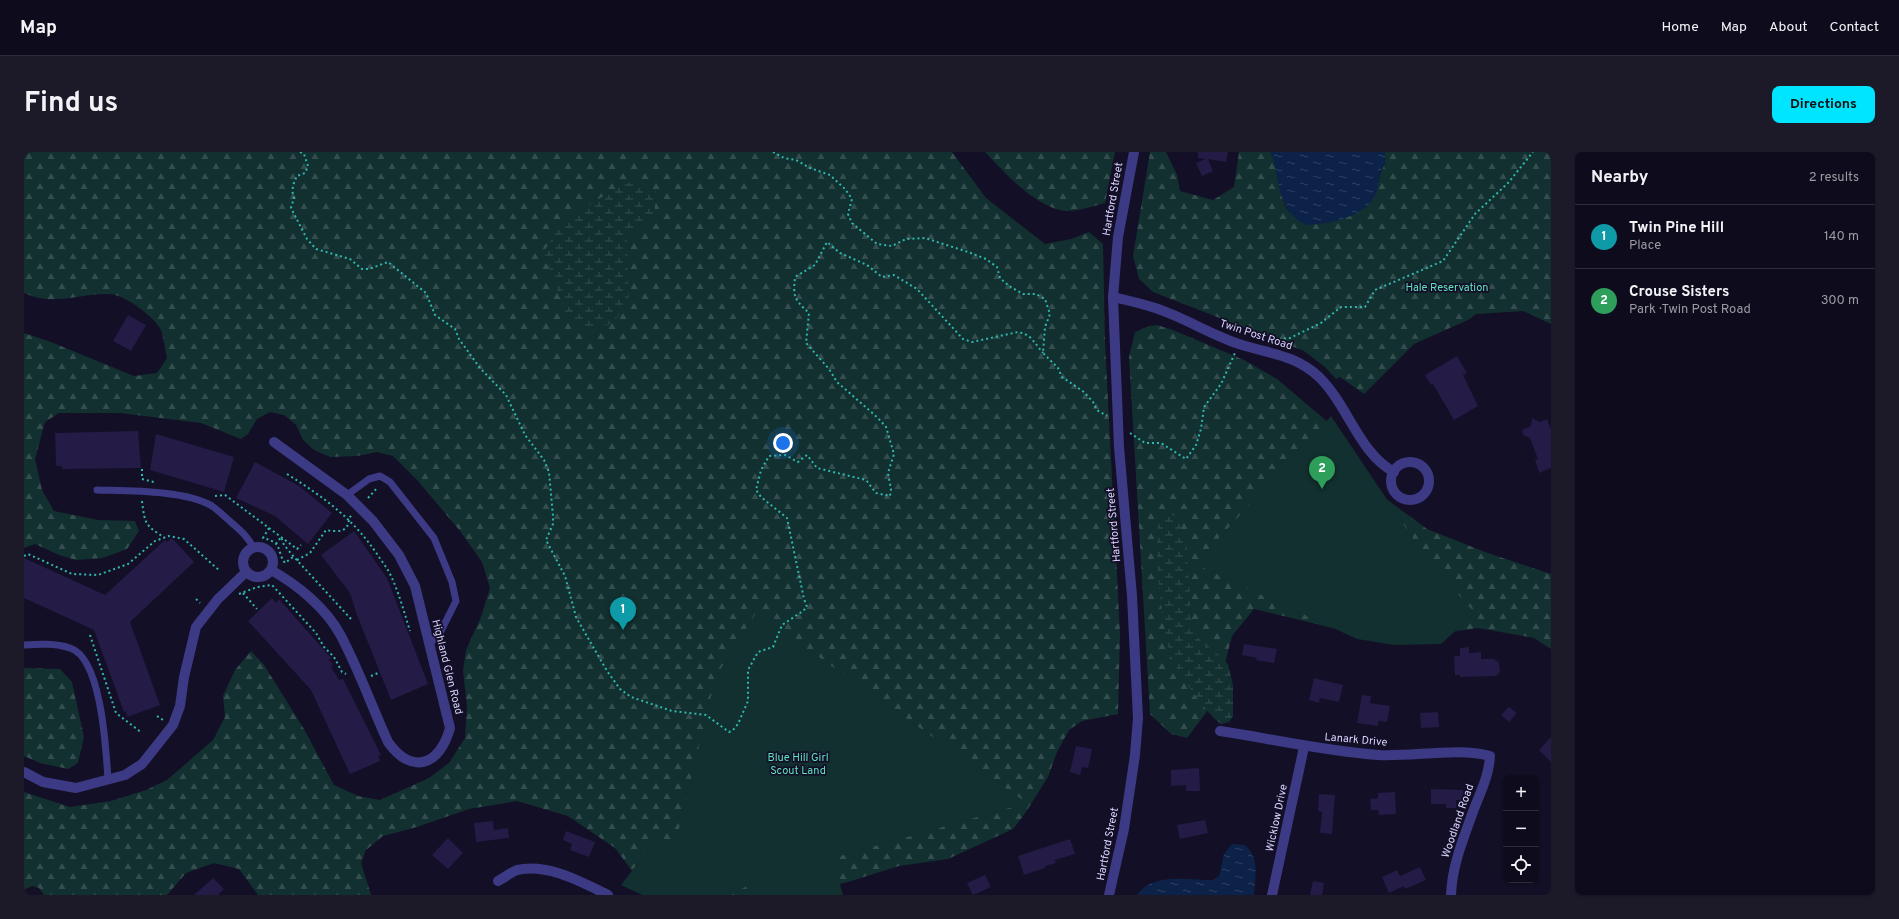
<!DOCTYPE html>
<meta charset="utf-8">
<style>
body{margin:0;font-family:Overpass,sans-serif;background:#1c1929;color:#f1f3f6}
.controls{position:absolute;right:12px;bottom:12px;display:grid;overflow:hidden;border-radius:8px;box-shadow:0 1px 3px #0004}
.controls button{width:36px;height:36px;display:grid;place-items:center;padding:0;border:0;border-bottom:1px solid #2e2b3b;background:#0e0b1c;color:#f1f3f6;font:20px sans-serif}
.you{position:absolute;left:759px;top:291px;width:14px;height:14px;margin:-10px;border:3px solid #fff;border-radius:50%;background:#1a73e8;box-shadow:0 0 0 6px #1a73e833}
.badge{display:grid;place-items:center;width:26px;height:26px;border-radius:50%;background:#00e5ff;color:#fff;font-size:13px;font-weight:700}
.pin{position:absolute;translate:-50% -33px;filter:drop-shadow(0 1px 2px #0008)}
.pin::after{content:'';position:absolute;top:21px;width:14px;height:12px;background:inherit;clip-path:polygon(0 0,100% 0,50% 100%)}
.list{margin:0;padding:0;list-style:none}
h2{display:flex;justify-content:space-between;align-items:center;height:52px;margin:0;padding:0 16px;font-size:17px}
h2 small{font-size:13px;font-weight:400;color:#9b9ba3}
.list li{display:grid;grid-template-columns:26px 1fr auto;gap:12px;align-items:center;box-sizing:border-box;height:64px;padding:0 16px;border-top:1px solid #2e2b3b}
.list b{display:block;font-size:15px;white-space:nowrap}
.list p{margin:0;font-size:13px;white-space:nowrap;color:#9b9ba3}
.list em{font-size:13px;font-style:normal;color:#9b9ba3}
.icon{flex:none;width:22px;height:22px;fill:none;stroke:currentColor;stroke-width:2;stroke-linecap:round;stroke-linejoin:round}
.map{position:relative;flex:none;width:1527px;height:743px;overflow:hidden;border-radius:8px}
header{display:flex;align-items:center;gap:24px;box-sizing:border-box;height:56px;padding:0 20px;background:#0e0b1c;border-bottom:1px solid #2e2b3b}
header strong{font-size:19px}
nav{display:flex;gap:22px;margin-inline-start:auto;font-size:14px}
.intro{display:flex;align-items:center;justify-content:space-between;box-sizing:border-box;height:96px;padding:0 24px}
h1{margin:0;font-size:28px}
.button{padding:10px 18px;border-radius:8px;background:#00e5ff;color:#111;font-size:14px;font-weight:700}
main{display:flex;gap:24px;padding:0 24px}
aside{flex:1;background:#0e0b1c;border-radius:8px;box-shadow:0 1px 3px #0004}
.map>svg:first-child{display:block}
</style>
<header>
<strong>Map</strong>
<nav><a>Home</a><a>Map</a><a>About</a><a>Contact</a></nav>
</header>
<div class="intro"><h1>Find us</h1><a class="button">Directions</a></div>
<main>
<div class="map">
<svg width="1527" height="743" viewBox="0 0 1527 743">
<defs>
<pattern id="forest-firs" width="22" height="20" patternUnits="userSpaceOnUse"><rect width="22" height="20" fill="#12302f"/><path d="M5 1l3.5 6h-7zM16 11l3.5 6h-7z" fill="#344d4e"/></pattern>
<pattern id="wetland-marsh" width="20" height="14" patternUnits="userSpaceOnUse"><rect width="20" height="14" fill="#12302f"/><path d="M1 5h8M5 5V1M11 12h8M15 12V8" fill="none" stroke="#344d4e"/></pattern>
<pattern id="water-ripples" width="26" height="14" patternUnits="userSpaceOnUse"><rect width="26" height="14" fill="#0c2248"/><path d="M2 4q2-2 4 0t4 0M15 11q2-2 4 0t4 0" fill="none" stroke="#2f4163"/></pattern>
</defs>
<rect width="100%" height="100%" fill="#130f26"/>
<path fill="url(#forest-firs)" d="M0 0H928L962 46 1021 92 1047 87 1065 80 1079 92 1081 190 1096 482 1094 562 1058 569 1045 578 1033 600 1024 625 1000 663 989 677 924 707 875 714 824 730 765 743H634L611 723 591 696 544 664 493 649 445 657 393 675 359 684 342 698 337 711 347 743H234L215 717 190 711 162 721 143 743H20L15 736 8 734 0 738V640L46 655 87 649 122 638 143 628 189 588 201 565 199 544 211 518 227 499 240 513 280 577 310 633 334 644 356 648 405 626 425 611 441 586 443 554 439 519 442 498 457 465 466 436 458 410 436 379 394 329 369 304 353 300 333 304 306 305 290 298 279 288 272 273 260 263 246 260 233 267 224 282 217 287 177 271 96 261H35L21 270 11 307 18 338 30 359 74 368 111 369 115 379 103 397 79 406 52 408 35 403 11 392 0 396V181L27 190 110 224 133 221 143 206C141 197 140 187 137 178 131 165 100 142 85 142 54 141 31 155 0 141Z
M961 0H1091L1081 51C1069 54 1053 60 1042 59 1012 56 980 20 961 0Z
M1126 0H1142L1153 23 1156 39 1189 48 1210 35 1215 0H1247C1255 21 1253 40 1265 60L1341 54C1352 48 1353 35 1356 24 1358 16 1364 9 1360 0H1527V172L1499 159 1452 162 1446 167 1390 192 1340 242 1316 225 1312 227 1301 215 1280 199 1129 140 1115 127 1109 104Z
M1133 173 1149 178 1220 208 1253 227 1306 272 1346 335 1403 377 1461 400 1527 422V497L1510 486 1454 476 1386 486 1321 479 1230 457 1208 484 1196 530 1184 558 1163 586 1147 582 1126 562 1105 205 1111 180 1125 174Z
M0 516 36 517 48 530 60 585 54 611 44 617 16 611 0 604Z"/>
<path fill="url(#wetland-marsh)" d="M603 30 632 38 630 66 603 86 605 150 589 171 562 180 542 162 520 100 538 69Z
M1143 359 1155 367 1163 399 1168 477 1176 488 1204 512 1209 533V564L1205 570 1197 572C1184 563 1154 522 1148 507 1138 482 1129 394 1135 367 1136 363 1140 361 1143 359Z"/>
<path fill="#12302f" d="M1307 264 1405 410 1451 461 1417 492 1370 493 1333 487 1171 412Z
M732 461 1003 651 809 706 819 743H729L723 734 707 743H618L597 733 632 687 650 697 692 524Z"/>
<path fill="url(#water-ripples)" d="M1247 0H1360C1364 10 1358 14 1356 23 1354 29 1355 36 1352 42 1342 65 1306 72 1283 73 1252 60 1257 27 1247 0Z
M1208 692 1221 693C1236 706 1231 725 1230 743H1113C1129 720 1164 728 1189 728L1195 724 1200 702Z"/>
<path fill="#241b47" d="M1174 0H1204L1202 10 1184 7 1189 19 1178 24 1172 11 1182 7 1174 6Z
M104 163 122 173 107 199 89 189Z
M1433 204 1443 221 1439 223 1454 254 1430 268 1409 232 1407 233 1401 223Z
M1508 266 1516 270 1523 267 1527 277V316L1515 321 1511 308 1514 307 1506 286 1499 283 1498 278 1507 274Z
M114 279 117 316 38 317V314H32L31 281Z
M132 282 210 305 200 340 126 318Z
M231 310 275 334 308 361 284 392 251 364 212 346Z
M330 379 363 426 404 532 367 548 333 463 326 441 297 403Z
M148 386 170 410 106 470 136 553 103 565 102 559 100 560 70 478 0 446V406L81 443 141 388 143 390Z
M248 446 252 451 255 447 307 506 305 508 309 512 307 515 315 528 319 527 357 603 354 604 356 609 326 622 287 538 224 469Z
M1220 492 1253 497 1250 511 1232 508 1233 506 1218 503Z
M1445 495V501L1457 500V507H1470L1475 511 1476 520 1472 524 1436 525V523H1431L1430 504H1436V496Z
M1290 526 1319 533 1315 550 1296 546 1295 551 1285 548Z
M1338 543 1347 544 1346 551 1366 554 1363 570 1354 569V574L1333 571Z
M1485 555 1493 561 1485 570 1477 563Z
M1414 560 1415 575 1397 576 1396 561Z
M1527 585V610L1515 598Z
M1052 594 1068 597 1064 616 1058 615 1056 623 1046 620Z
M1175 616 1176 639H1162V633L1147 634V618Z
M1407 637 1439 638V648H1432V656H1422V652H1407Z
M1371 640 1372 662 1355 663 1354 658H1347L1346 647 1354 646V641Z
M1295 642 1311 643 1308 682 1296 681 1298 660 1294 659Z
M1181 668 1184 681 1156 687 1153 673Z
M469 669 470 678 484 676 485 686 452 690 450 671Z
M542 679 571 690 565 705 546 698 548 692 539 688Z
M424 686 439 701 424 717 408 703Z
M1046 687 1051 702 1031 708 1032 711 1021 714V716L1000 723 994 704Z
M1396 715 1402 728 1381 737 1380 734 1365 741 1358 725 1373 718 1376 724Z
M961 723 967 735 949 743 943 731Z
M189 726 200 737 194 743H170Z
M1289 729 1300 731 1298 743H1286Z"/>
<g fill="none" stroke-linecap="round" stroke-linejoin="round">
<path stroke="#2fb8b0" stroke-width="2" stroke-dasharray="2 3" stroke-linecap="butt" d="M276 0 280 2 284 14 281 21 273 24C269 32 267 38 270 46L267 56 283 87 292 97 326 107 338 117H345L364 110 402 141 411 163 431 177 435 187 456 216 482 243 501 283 520 308 525 320 529 364V372L522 388 541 424 552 465 583 519 596 537 607 545 648 559 682 563 705 580 709 578 714 572 724 549V518L734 500 749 495 758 473 779 459 783 455 780 447 763 366 737 345 732 338 737 318 745 304 761 303 774 310 783 303 793 316 842 328 852 341 866 344 867 337 864 321 870 302 862 275 854 266 813 230 805 217 782 191 785 161C770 147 769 145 771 125L791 113 803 90 816 101 843 113 858 125 870 123 893 137 939 187 948 190 994 180 1001 182 1007 186 1019 201
M749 0 760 6 772 8 786 16 806 23 821 37 828 47 824 62 828 71 853 92 868 94 882 87 901 86 944 100 962 107 973 115 976 126 985 134 999 142H1012L1021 147 1026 162 1021 175 1019 201 1034 216 1038 225 1060 240 1069 250 1073 258 1083 264
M1245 188 1266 186 1297 171 1317 155H1341L1351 138 1419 109 1451 62 1484 31 1509 0
M1106 281 1121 291H1137L1162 307 1172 293 1177 277 1180 255 1197 232 1211 201
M118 317V327L130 330
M263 322C301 346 330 367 355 405 359 411 364 417 367 424 375 441 380 460 386 479
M191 344 201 343 273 397 277 393
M344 346 354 335
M118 349C121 373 121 373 141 386
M245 376 239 386C260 391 252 399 261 411L269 405
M252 392 257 385 260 393 270 405 327 467
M0 404 4 402 48 422 74 423 104 412 131 389 145 384 160 387 196 419
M273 408 286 401 302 378C313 380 325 381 325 366L329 362
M219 441 233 457
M215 442 233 435 248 433 292 481 300 495 310 505 318 520 322 522
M172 447 176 451
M66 483 92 561 118 581
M347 524 354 521
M133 564 139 568"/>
<path stroke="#3d3a85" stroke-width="7" d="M73 338C103 339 162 338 188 354 195 359 202 366 209 372 217 379 224 385 229 395
M323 343 345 327 356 324 366 330 410 386 428 430 432 449 417 479 405 493
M0 493C15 492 31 491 46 496 78 506 82 599 84 628"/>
<path stroke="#3d3a85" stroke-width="10" d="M1089 145C1102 148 1115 151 1128 155 1158 164 1185 182 1215 192 1245 202 1270 202 1295 225 1324 253 1334 300 1370 320
M1367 329a19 19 0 1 1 38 0a19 19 0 1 1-38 0Z
M219 410a15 15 0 1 1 30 0a15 15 0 1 1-30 0Z
M247 418C274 433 303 457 317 484 335 518 348 555 364 590 388 624 416 613 426 576L391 434 375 403 349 369 323 343 250 290
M1196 579C1249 587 1300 599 1354 603 1388 605 1435 595 1466 604 1465 623 1457 639 1450 657 1440 685 1428 713 1427 743
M0 620 19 630 52 636 101 623 118 612 149 573 156 554 160 525 172 475 194 447 222 420
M474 729C480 726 487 720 493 718 524 711 557 730 584 743
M1248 743 1280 595"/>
<path stroke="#3d3a85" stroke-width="10" d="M1085 743 1100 677 1111 603 1114 566 1108 444 1095 295 1089 145 1094 85 1110 0"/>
</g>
<g text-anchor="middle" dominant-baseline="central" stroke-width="3.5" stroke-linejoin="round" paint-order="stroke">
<g font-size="11" fill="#d9d4ff" stroke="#130f26">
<text transform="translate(1089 47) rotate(-80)">Hartford Street</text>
<text transform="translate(1232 183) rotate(18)">Twin Post Road</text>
<text transform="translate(1090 373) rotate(-95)">Hartford Street</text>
<text transform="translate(423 515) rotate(76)">Highland Glen Road</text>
<text transform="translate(1332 588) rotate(5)">Lanark Drive</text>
<text transform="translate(1253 666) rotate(-78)">Wicklow Drive</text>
<text transform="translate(1434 669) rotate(-71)">Woodland Road</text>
<text transform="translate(1084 692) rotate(-79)">Hartford Street</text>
</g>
<g font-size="11" fill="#5fe0c0" stroke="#130f26">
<text x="1423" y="136">Hale Reservation</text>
<text x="774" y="606">Blue Hill Girl<tspan x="774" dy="13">Scout Land</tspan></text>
</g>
</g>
</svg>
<div class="controls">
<button>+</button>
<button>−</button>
<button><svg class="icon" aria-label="locate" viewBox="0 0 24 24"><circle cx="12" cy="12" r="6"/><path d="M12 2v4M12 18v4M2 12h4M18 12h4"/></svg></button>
</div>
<div class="you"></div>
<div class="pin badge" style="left:599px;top:478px;background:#0f9aa8">1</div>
<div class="pin badge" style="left:1298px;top:337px;background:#2e9e5b">2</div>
</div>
<aside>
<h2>Nearby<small>2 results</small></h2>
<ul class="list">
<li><span class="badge" style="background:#0f9aa8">1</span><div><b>Twin Pine Hill</b><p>Place</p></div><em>140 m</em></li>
<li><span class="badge" style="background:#2e9e5b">2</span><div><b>Crouse Sisters</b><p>Park · Twin Post Road</p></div><em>300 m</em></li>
</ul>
</aside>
</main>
